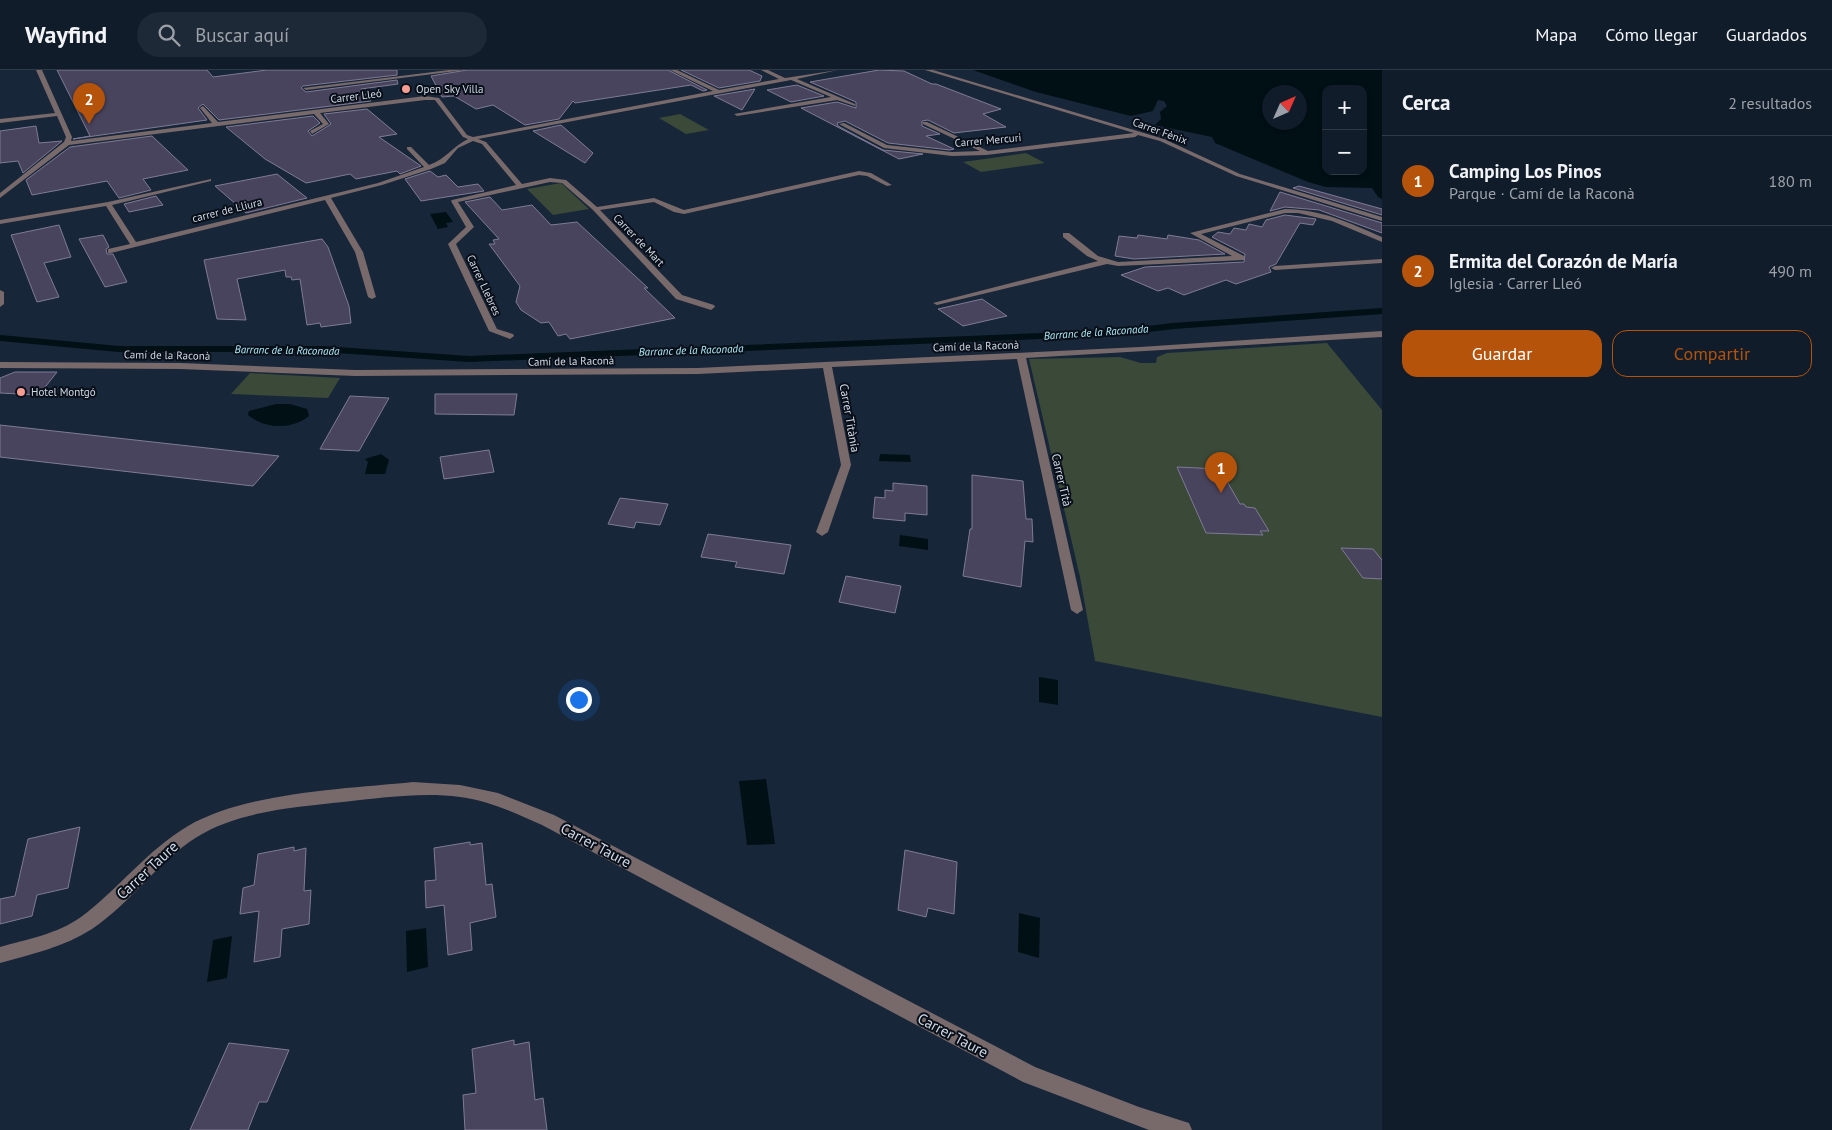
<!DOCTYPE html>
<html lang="es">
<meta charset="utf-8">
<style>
body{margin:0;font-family:"PT Sans",sans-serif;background:#1e2937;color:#f1f3f6}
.controls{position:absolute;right:15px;top:15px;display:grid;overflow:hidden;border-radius:10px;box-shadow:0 1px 4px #0004}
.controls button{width:45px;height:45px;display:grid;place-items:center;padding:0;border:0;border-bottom:1px solid #303a47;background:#111c2b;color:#f1f3f6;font:25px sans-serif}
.compass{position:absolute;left:1262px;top:15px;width:45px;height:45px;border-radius:50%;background:#111c2b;box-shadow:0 1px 4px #0004;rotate:45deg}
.you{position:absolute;left:578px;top:629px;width:18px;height:18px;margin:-12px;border:4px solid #fff;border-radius:50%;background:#1a73e8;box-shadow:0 0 0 8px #1a73e833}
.badge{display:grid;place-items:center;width:32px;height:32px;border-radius:50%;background:#b45309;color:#fff;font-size:16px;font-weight:700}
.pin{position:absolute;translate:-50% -41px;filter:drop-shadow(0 1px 2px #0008)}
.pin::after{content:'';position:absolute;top:26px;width:18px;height:15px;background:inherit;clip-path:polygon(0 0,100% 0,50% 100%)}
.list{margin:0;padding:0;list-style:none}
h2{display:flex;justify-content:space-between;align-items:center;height:65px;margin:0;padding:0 20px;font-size:21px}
h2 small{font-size:16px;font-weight:400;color:#9ca1a9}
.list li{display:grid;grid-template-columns:32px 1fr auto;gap:15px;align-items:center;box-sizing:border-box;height:90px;padding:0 20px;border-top:1px solid #303a47}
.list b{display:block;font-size:19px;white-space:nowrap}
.list p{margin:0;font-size:16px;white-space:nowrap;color:#9ca1a9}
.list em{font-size:16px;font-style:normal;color:#9ca1a9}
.actions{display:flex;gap:10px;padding:15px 20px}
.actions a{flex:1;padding:11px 0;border:1px solid #b45309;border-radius:15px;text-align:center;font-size:18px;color:#b45309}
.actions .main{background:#b45309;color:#fff}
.icon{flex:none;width:28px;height:28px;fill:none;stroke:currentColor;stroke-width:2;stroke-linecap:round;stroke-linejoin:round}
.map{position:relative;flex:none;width:1382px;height:1060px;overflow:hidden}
header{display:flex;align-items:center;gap:30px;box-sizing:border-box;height:70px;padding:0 25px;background:#111c2b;border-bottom:1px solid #303a47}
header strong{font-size:24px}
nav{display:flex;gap:28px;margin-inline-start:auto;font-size:18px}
.search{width:350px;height:45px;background:#1e2937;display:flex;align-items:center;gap:12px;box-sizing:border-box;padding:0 18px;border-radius:28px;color:#9ca1a9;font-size:19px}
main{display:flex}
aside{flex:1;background:#111c2b}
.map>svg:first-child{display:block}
</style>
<header>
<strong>Wayfind</strong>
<div class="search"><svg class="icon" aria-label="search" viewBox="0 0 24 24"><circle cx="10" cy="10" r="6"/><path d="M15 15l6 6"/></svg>Buscar aquí</div>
<nav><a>Mapa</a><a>Cómo llegar</a><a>Guardados</a></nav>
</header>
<main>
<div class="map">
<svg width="1382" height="1060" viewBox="0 0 1382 1060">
<rect width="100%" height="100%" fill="#172639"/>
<path fill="#3a4938" d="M680 44 709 60 686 64 659 48Z
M1026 83 1045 93 981 102 963 92Z
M561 113 589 139 553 145 527 119Z
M1327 273 1382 340V647L1095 591 1080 507 1029 289 1120 287 1141 293H1156L1157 287 1167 283Z
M250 303 340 308 328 328 231 324Z"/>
<path fill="#001015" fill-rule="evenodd" d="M973 0H1382V129L1378 127 1372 118 1326 117 1308 112 1215 73 1212 67 1155 55 1161 49 1160 42 1167 36 1164 31 1158 30 1153 41 1131 46 1036 22ZM1326 19H1363V101H1326ZM1300 22V52H1270V22Z
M446 142 453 152 446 153 448 157 438 159 430 144Z
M276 334H290L307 339 309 346C292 360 265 359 248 345L249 341Z
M381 384 389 390 385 404H365L368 392 365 389Z
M880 384 910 385 911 392 879 391Z
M900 465 928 469V480L899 476Z
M1039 607 1058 610V635L1039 632Z
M766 709 775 774 747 775 739 711Z
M1019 843 1040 848 1039 888 1018 882Z
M426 858 428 897 407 902 406 861Z
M232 866 227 908 207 912 213 870Z"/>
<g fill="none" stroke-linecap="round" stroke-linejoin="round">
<path stroke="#001015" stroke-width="6" d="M0 268 119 279H323L469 289 1116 263 1173 256 1382 241"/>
</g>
<path fill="#49445d" stroke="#7f7b96" d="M57 0H207L213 7 267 0H397V5L303 16 301 18 306 22 397 10 398 14 361 19 371 31 219 50 203 34 198 38 207 50 73 69 90 66Z
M467 0H668L707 20 703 21 691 15 575 33 573 31 559 49 525 55 493 35 476 39 454 26 442 27 431 6Z
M681 0H749L762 6 760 11 719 18Z
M879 0 904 1 932 14H936L1001 39 983 44 1006 57 954 63 928 50 922 51V56L940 64 926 66 954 79 950 80 888 73 845 51 837 53 838 56 883 80 923 84 899 89 801 38 837 32 856 38V32L810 12Z
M797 15 824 26 791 32 767 20Z
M755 19 742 40 714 26Z
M367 39 397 64 379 67 421 96 400 104 397 101 356 109 350 104 306 113 265 89 226 57 313 46 320 53 308 61 312 66 331 54 324 44Z
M561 55 593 83 585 93 533 61Z
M36 56 39 73 62 71 23 103 18 91 0 93V61Z
M152 66 188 100 143 109 151 120 119 128 107 111 32 125 26 110 70 77Z
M430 101 438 107 446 105 458 117 478 114 484 121 421 131 405 109Z
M277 104 307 128 246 143 215 116Z
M1299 116 1382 139V145L1293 118Z
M1280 122 1382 153V163L1319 140 1285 137 1270 141Z
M156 126 163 135 129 142 124 134Z
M490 127 502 140 532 135 551 155 577 152 648 218H644L675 248 570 269 566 264 558 266 549 252 541 253 521 240 516 232 520 216 489 174H495L493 170 499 169 465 132Z
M1285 145 1316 149 1313 155 1300 153 1276 194 1269 197 1271 202 1236 214 1226 210 1184 225 1168 218 1158 221 1121 205 1145 197 1244 192 1245 184 1212 167 1218 162 1230 164 1234 158 1246 160 1249 154 1262 157 1266 150Z
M59 155 71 187 44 193 59 227 37 232 11 165Z
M103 165 109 177 106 179 107 184H113L127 212 105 217 79 169Z
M1138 165 1167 169 1168 165 1199 170 1225 184 1134 189 1115 186 1119 166 1137 168Z
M322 169 328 177 349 236 351 253 321 257 320 253 307 255 300 209 292 210 291 207H286L285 200 237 209 246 250 217 249 204 190Z
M982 229 1007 246 963 256 938 239Z
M15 302H57L39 325 0 323V308Z
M435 324H517L514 345 435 344Z
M350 326 389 328 359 381 320 379Z
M0 355 279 386 253 416 0 387Z
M489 380 494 402 444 409 440 387Z
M1177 397 1220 399 1240 434H1244L1246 437 1255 438 1269 461H1260L1263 465 1206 463Z
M972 405 1023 411 1026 449H1032L1033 472 1025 471 1021 517 963 506 970 459H972Z
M893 413 927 416V445L905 443V451L873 448 875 427 885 428V420L893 421Z
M620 428 668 434 660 455 636 452 634 458 608 454Z
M708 464 791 475 784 504 735 497 737 492 701 487Z
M1341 478 1373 479 1382 490V509L1363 508Z
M846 506 901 516 895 543 839 532Z
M80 757 68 818 37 825 32 846 0 854V829L15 826 28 769Z
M470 772V775L482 773 486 815 492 814 496 847 470 853 472 880 448 885 444 835 426 838 425 811 436 810 434 778Z
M294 777V781L306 778 304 821 311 820 309 854 282 859 280 887 254 892 259 841 240 844 243 818 254 815 258 784Z
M905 780 957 792 954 844 928 838 926 847 898 840Z
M514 970V975L529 972 535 1030 543 1028 547 1060H465L463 1025 476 1023 472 979Z
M229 973 289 980 267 1032H259L248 1060H190Z"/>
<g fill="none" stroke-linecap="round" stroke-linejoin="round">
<path fill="#78696b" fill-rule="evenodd" d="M36 0H42L72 67 71 71 212 53 200 38 203 36 218 52 425 26 439 28 467 65 473 67 713 21 670 0H677L719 20 779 9 761 0H768L785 8 838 0 797 9 855 34V36L837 30 737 46 734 44 831 27 791 10 478 69 486 72 522 114 550 108 566 110 597 137 654 128 684 140 859 101 871 103 892 115 887 116 867 106 859 105 684 144 674 142 654 132 600 140 682 225 714 235 715 237 711 240 676 229 593 140 562 113 550 112 458 132 474 157 456 174 497 259 513 264 514 266 510 269 489 261 448 174 466 157 451 131 452 130 516 115 482 74 473 71 458 78 445 93 431 99 382 115 331 128 363 182 376 227 372 229 368 227 355 182 325 130 111 183H108V179L130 174 106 136 0 154V150L108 132 211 109V111L112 135 136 172 378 113 424 97 407 79V77H411L429 95C446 89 453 76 468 69L463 67 435 30H425L320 43 329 54 312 64 310 61 323 54 314 44 69 75 0 128V123L64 72 66 67 57 46 0 53V49L55 43Z
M449 0H465L306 20 303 18Z
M925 0H933L1164 69 1240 104 1382 147V151L1236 106 1160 71 1138 65 1135 67 986 85 952 86 884 78 839 54 844 53 887 75 952 82 980 81 923 54V52H927L988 81 1134 63Z
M1285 139C1320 139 1350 153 1382 167V172L1332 151 1298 143H1285L1201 164 1244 186V190L1118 196 1107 194 937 235 933 233 1098 191 1087 186 1063 167V163H1069L1098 186 1118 192 1232 186 1190 163Z
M1382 189V193L1275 200 1271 198 1275 196Z
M0 220 4 222V234L0 237Z
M1382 261V267L1026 288 1083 540 1077 544 1071 540 1017 289 832 297 851 395 828 462 822 466 816 462 841 395 823 298 698 304 355 306 180 299 0 298V292L180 293 355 300 698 298 1140 277Z
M413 712 460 715 498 723 554 745 1035 997 1139 1037 1189 1053 1192 1060H1149L1023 1012 542 755C515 743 490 731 460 727 421 722 382 728 343 732 297 737 238 741 197 767 157 792 131 833 92 859 64 877 32 884 0 893V877C28 869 57 864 81 847 119 819 147 780 188 756 247 722 345 719 413 712Z"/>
</g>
<g fill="#f59c93" stroke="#090f18" stroke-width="2">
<circle cx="406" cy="19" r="5"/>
<circle cx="21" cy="322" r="5"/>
</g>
<g text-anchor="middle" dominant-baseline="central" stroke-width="4" stroke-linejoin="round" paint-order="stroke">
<g font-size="11" fill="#cfd9e6" stroke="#090f18" text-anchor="start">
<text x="416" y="19">Open Sky Villa</text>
<text x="31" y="322">Hotel Montgó</text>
</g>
<g font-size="11" fill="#cfd9e6" stroke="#090f18">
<text transform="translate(356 26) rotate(-7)">Carrer Lleó</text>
<text transform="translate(1160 61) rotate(20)">Carrer Fènix</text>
<text transform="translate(988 70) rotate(-5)">Carrer Mercuri</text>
<text transform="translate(227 140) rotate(-14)">carrer de Lliura</text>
<text transform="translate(639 170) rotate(46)">Carrer de Mart</text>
<text transform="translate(484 215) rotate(65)">Carrer Llebres</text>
<text transform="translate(976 276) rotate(-2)">Camí de la Raconà</text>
<text transform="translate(167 285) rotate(1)">Camí de la Raconà</text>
<text transform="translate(571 291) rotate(-1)">Camí de la Raconà</text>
</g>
<g font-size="11" font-style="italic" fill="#aeebf9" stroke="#090f18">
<text transform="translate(1096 262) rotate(-4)">Barranc de la Raconada</text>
<text transform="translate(287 280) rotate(1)">Barranc de la Raconada</text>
<text transform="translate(691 280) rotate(-2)">Barranc de la Raconada</text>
</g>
<g font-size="12" fill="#cfd9e6" stroke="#090f18">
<text transform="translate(850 348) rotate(80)">Carrer Titània</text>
<text transform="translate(1062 410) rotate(77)">Carrer Tità</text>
</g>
<g font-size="15" fill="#cfd9e6" stroke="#090f18">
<text transform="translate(596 775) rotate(28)">Carrer Taure</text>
<text transform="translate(147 800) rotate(-43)">Carrer Taure</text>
<text transform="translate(953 965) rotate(28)">Carrer Taure</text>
</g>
</g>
</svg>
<div class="controls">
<button>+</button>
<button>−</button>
</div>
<svg class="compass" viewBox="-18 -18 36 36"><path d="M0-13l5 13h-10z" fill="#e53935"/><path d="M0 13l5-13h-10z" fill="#9ca1a9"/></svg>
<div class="you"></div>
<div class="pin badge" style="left:1221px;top:423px">1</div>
<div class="pin badge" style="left:89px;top:54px">2</div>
</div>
<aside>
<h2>Cerca<small>2 resultados</small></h2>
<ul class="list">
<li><span class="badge">1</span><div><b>Camping Los Pinos</b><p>Parque · Camí de la Raconà</p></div><em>180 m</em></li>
<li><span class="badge">2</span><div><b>Ermita del Corazón de María</b><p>Iglesia · Carrer Lleó</p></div><em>490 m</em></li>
</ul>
<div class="actions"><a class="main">Guardar</a><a>Compartir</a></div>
</aside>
</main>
